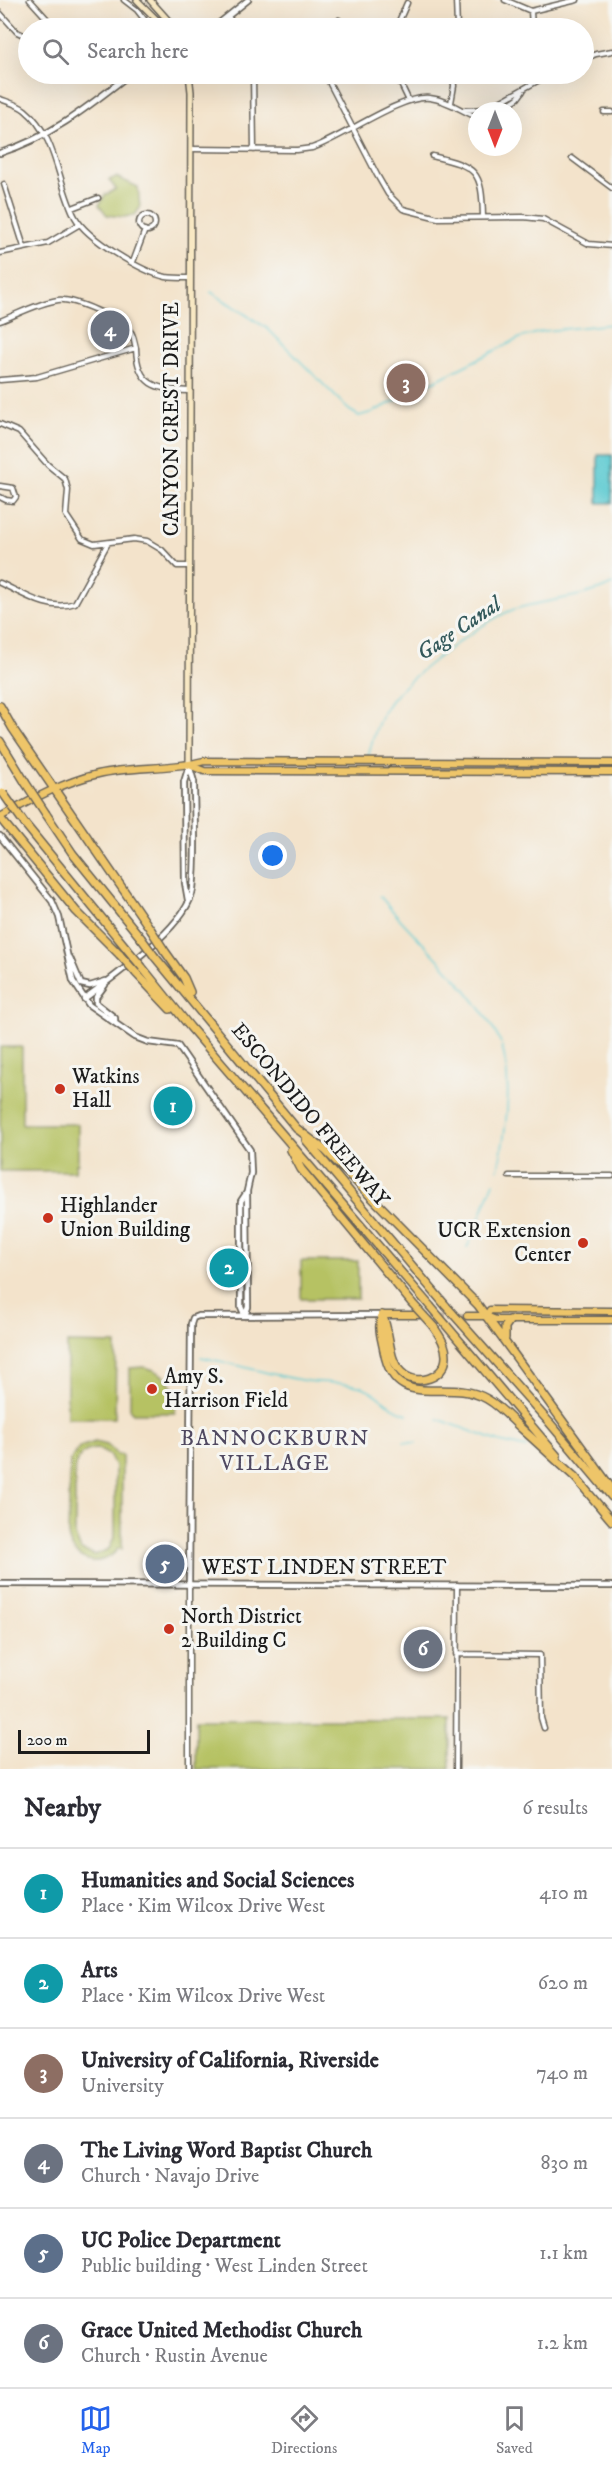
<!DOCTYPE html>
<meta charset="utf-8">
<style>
body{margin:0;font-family:"IM FELL DW Pica",serif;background:#f7f7f7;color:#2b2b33}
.compass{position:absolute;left:468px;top:102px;width:54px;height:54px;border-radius:50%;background:#fff;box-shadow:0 6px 24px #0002;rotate:180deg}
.scale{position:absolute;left:18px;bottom:15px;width:132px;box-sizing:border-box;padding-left:6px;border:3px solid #1c1c1c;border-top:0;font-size:16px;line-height:21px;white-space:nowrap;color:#1c1c1c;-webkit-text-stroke:4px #f6f6f2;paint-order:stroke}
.you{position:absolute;left:273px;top:856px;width:21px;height:21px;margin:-15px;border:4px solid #fff;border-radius:50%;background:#1a73e8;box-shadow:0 0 0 9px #1a73e833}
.badge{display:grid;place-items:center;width:39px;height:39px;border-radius:50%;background:#2563eb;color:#fff;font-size:20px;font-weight:700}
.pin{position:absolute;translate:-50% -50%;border:3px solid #fff;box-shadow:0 2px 6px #0006}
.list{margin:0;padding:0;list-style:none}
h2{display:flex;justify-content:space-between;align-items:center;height:78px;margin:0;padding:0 24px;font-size:26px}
h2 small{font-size:20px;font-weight:400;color:#7c7c81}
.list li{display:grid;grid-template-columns:39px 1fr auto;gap:18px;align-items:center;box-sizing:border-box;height:90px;padding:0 24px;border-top:2px solid #e1e1e2}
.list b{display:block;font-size:22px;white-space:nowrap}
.list p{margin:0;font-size:20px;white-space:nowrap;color:#7c7c81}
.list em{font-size:20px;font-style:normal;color:#7c7c81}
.icon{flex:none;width:33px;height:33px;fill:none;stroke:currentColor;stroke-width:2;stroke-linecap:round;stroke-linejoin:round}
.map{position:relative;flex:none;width:612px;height:1769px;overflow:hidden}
.search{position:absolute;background:#fff;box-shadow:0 6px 24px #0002;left:18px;right:18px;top:18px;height:66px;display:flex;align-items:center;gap:15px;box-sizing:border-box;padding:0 21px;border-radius:33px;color:#7c7c81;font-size:22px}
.sheet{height:618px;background:#fff}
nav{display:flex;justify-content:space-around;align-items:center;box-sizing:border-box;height:84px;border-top:2px solid #e1e1e2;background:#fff;font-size:16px;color:#7c7c81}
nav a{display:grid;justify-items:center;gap:3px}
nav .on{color:#2563eb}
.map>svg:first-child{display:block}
</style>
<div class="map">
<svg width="612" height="1769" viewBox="0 0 612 1769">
<rect width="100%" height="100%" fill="#f6f6f2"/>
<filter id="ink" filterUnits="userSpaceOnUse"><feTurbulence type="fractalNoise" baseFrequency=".0167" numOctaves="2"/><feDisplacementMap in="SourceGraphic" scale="12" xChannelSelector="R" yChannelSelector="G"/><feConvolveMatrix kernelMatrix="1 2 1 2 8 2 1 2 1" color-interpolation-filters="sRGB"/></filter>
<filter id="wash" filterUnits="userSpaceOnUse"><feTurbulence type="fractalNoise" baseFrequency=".008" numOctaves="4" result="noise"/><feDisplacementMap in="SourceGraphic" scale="24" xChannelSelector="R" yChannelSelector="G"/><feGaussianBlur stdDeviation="1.35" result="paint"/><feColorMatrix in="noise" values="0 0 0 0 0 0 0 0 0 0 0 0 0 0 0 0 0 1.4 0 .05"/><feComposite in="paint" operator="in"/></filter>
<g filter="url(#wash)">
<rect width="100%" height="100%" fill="#f3e3cb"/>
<path fill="#b6c264" stroke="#696f40" stroke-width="1.5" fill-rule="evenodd" d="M116 177 138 187 140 208 135 215 124 217 107 215 99 205 105 195 116 189 109 180Z
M0 1047H22V1124H78V1163L76 1164 75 1171H0Z
M301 1261H358V1299H301Z
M67 1343 116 1344 115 1418H67Z
M144 1367C168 1372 178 1389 175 1413H133L130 1410V1368Z
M95 1442 107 1445 118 1455H122V1549H118C101 1570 71 1562 68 1535L70 1461 80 1447ZM98 1449 109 1455 115 1466V1535L109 1549 95 1555 81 1550 75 1535V1469C77 1456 85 1449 98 1449Z
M196 1719H450V1769H196Z"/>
<path fill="#5dcad1" stroke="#3c7376" stroke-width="1.5" d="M598 455H612V503H598Z"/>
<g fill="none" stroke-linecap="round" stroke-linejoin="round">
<path stroke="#5dcad1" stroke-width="1.5" d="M211 292 268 329 349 410 359 416 373 412 520 338 544 331 612 324
M368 757C373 738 378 718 390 702 409 676 485 619 515 609 546 599 583 599 612 584
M380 896C421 947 471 982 501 1043
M498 1169C506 1131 513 1085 502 1047
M467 1248 494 1182
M201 1357C235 1364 267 1374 301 1380 321 1384 346 1381 365 1388 382 1395 388 1409 408 1414
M438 1419 500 1442 526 1448
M404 1442 416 1443"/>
</g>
</g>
<g filter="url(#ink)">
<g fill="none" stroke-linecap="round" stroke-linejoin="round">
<path stroke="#c8bba8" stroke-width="6" stroke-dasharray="6 3" stroke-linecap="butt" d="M422 1315 467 1316"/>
<defs>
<path id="minor" d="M30 0 49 21 62 28
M124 0 137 10 151 28
M456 0 457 28
M505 0 531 11 577 0
M531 11 532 28
M0 13 17 32 28 37
M229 18 237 28
M335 28 339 20
M396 28 407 3
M584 59 596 54 612 51
M77 74 82 79
M253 74 254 150
M328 74 330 84 377 175 388 194 403 209 438 218 523 217 543 219 589 244 612 246
M396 74 409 101
M0 99C8 102 19 105 25 110 57 136 58 185 75 217 87 239 142 272 166 277 173 278 182 278 189 278
M451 103 454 86 453 74
M465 110 487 109 550 74
M498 111 518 98 523 91
M604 112H612
M191 149 297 150 312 148C342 138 402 94 430 98 448 100 461 111 477 117
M432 156C477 167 482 170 483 217
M572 158 612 188
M4 184 24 247
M72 208 98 198
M139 223a8 8 0 1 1 16 0a8 8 0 1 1-16 0Z
M0 253 48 243 80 224
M133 262 145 230
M0 321C18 314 38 303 58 300 74 298 120 319 130 331 134 335 134 342 136 348
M0 380 37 377 136 348C137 385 156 390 189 391
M0 424 19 432 48 465 65 479 68 490 66 515 82 539 94 544 134 539 147 541 162 550 177 566H189
M0 486 13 488 16 497 13 501 6 500 0 497
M0 583C24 594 49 612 75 603L108 543
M509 1176H612
M456 1654 540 1655 541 1718 544 1728
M189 1769V1585
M456 1769 457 1585"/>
<path id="tertiary" d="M213 28 248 0
M0 153C51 137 89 106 130 74
M0 836 52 901 59 917 73 981 89 1005 135 1037 148 1042 178 1046 250 1150 251 1173 247 1191 248 1307 245 1316
M188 900 185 883 184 782 189 766
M70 958 81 984 90 986 106 981
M105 985 96 997V1003L115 1018V1023
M84 999C114 976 188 926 193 889 197 854 194 817 194 782L189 765
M245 1316 241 1307V1201L247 1192
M0 1584 612 1586
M189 1585 191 1324 193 1318 198 1316 382 1315"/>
<path id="secondary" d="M137 0 165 28
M150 0 175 28
M189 74 191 92 189 765"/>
<path id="primary" d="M189 765 204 771 612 772
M0 817C31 800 63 782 98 774 132 766 169 770 204 761L612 763
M382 1315H419
M467 1316H486L496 1320H612
M486 1316 490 1310 612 1311"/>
<path id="motorway" d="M0 706 13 729 151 930
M0 741 25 782
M46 814 73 854 141 938
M0 818 76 911 120 955
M25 824 127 949
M164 950 184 978 190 992
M155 957 297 1129
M142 967 190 1027 430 1306
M136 973 170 1009
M296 1128 326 1151 478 1305 612 1489
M306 1140 446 1306
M291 1150 301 1169 412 1303
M382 1315C377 1327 382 1339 384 1351 396 1415 445 1375 487 1399 501 1407 511 1419 522 1429 540 1445 558 1462 576 1478
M382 1315C391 1332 387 1358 401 1372 416 1388 446 1378 446 1356 446 1344 439 1335 433 1326
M446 1325 557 1456
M463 1325 549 1422 612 1497
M505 1338V1327L510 1320
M574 1476 612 1521"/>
</defs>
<use href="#minor" stroke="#676259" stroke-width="7"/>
<use href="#tertiary" stroke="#676259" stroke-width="8"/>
<use href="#secondary" stroke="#676259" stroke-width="8"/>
<use href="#primary" stroke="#676259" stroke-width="9"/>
<use href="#motorway" stroke="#676259" stroke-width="10"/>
<use href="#minor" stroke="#fff" stroke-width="4"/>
<use href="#tertiary" stroke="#fff" stroke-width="4.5"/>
<use href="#secondary" stroke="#f8e8c3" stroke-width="5"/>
<use href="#primary" stroke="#eec569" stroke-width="6"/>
<use href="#motorway" stroke="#eec569" stroke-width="7"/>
<defs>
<path id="motorway-bridge" d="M25 782 46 814
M3 793 25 824
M151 930 164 950
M141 938 155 957
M127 949 142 967
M120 955 136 973
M412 1303 433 1326
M430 1306 446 1325
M446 1306 463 1325"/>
</defs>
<use href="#motorway-bridge" stroke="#676259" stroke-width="10" stroke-linecap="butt"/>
<use href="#motorway-bridge" stroke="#eec569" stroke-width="7"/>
</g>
</g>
<g fill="#c8321e" stroke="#f6f6f2" stroke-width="2">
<circle cx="60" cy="1089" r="6"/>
<circle cx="48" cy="1218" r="6"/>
<circle cx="583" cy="1243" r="6"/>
<circle cx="152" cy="1389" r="6"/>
<circle cx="169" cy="1629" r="6"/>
</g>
<g text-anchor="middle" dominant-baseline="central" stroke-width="6" stroke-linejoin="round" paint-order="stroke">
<g font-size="21" fill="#1c1c1c" stroke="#f6f6f2">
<text transform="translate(172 419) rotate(-90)">CANYON CREST DRIVE</text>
<text transform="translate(310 1115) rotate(50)">ESCONDIDO FREEWAY</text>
<text x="324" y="1568">WEST LINDEN STREET</text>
</g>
<g font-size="21" fill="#1c1c1c" stroke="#f6f6f2" text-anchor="start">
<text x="72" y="1077">Watkins<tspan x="72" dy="24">Hall</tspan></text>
<text x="60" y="1206">Highlander<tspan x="60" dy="24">Union Building</tspan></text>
<text x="571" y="1231" text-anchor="end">UCR Extension<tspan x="571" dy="24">Center</tspan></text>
<text x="164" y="1377">Amy S.<tspan x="164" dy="24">Harrison Field</tspan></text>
<text x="181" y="1617">North District<tspan x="181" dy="24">2 Building C</tspan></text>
</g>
<g font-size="22" font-style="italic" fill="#33595b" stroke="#f6f6f2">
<text transform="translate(459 629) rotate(-34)">Gage Canal</text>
</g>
<g font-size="22" letter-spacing="1.5" fill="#504961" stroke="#f6f6f2">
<text x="275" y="1438">BANNOCKBURN<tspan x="275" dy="25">VILLAGE</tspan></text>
</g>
</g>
</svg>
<svg class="compass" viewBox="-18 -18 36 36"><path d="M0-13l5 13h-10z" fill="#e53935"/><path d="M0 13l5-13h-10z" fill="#7c7c81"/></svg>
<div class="scale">200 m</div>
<div class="you"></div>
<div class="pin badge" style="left:173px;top:1106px;background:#0f9aa8">1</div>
<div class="pin badge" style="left:229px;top:1268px;background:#0f9aa8">2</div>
<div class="pin badge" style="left:406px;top:383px;background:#8d6e63">3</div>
<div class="pin badge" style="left:110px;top:330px;background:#6b7280">4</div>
<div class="pin badge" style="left:165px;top:1564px;background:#5c6f8a">5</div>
<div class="pin badge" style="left:423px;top:1649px;background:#6b7280">6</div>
<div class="search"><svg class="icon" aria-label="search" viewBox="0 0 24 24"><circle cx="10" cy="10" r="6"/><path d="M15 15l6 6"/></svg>Search here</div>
</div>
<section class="sheet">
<h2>Nearby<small>6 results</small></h2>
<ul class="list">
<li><span class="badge" style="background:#0f9aa8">1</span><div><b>Humanities and Social Sciences</b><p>Place · Kim Wilcox Drive West</p></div><em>410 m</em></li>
<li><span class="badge" style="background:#0f9aa8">2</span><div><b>Arts</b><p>Place · Kim Wilcox Drive West</p></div><em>620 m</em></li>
<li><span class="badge" style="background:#8d6e63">3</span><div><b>University of California, Riverside</b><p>University</p></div><em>740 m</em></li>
<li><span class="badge" style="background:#6b7280">4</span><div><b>The Living Word Baptist Church</b><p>Church · Navajo Drive</p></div><em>830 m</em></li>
<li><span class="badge" style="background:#5c6f8a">5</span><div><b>UC Police Department</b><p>Public building · West Linden Street</p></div><em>1.1 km</em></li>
<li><span class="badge" style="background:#6b7280">6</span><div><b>Grace United Methodist Church</b><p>Church · Rustin Avenue</p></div><em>1.2 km</em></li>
</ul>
</section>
<nav>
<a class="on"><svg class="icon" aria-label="map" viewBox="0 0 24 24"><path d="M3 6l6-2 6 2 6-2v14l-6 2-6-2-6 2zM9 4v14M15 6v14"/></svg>Map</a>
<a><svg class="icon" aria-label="directions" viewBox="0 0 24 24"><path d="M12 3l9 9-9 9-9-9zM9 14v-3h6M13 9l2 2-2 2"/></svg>Directions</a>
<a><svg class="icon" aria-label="saved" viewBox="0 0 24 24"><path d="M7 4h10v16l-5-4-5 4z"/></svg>Saved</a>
</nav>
